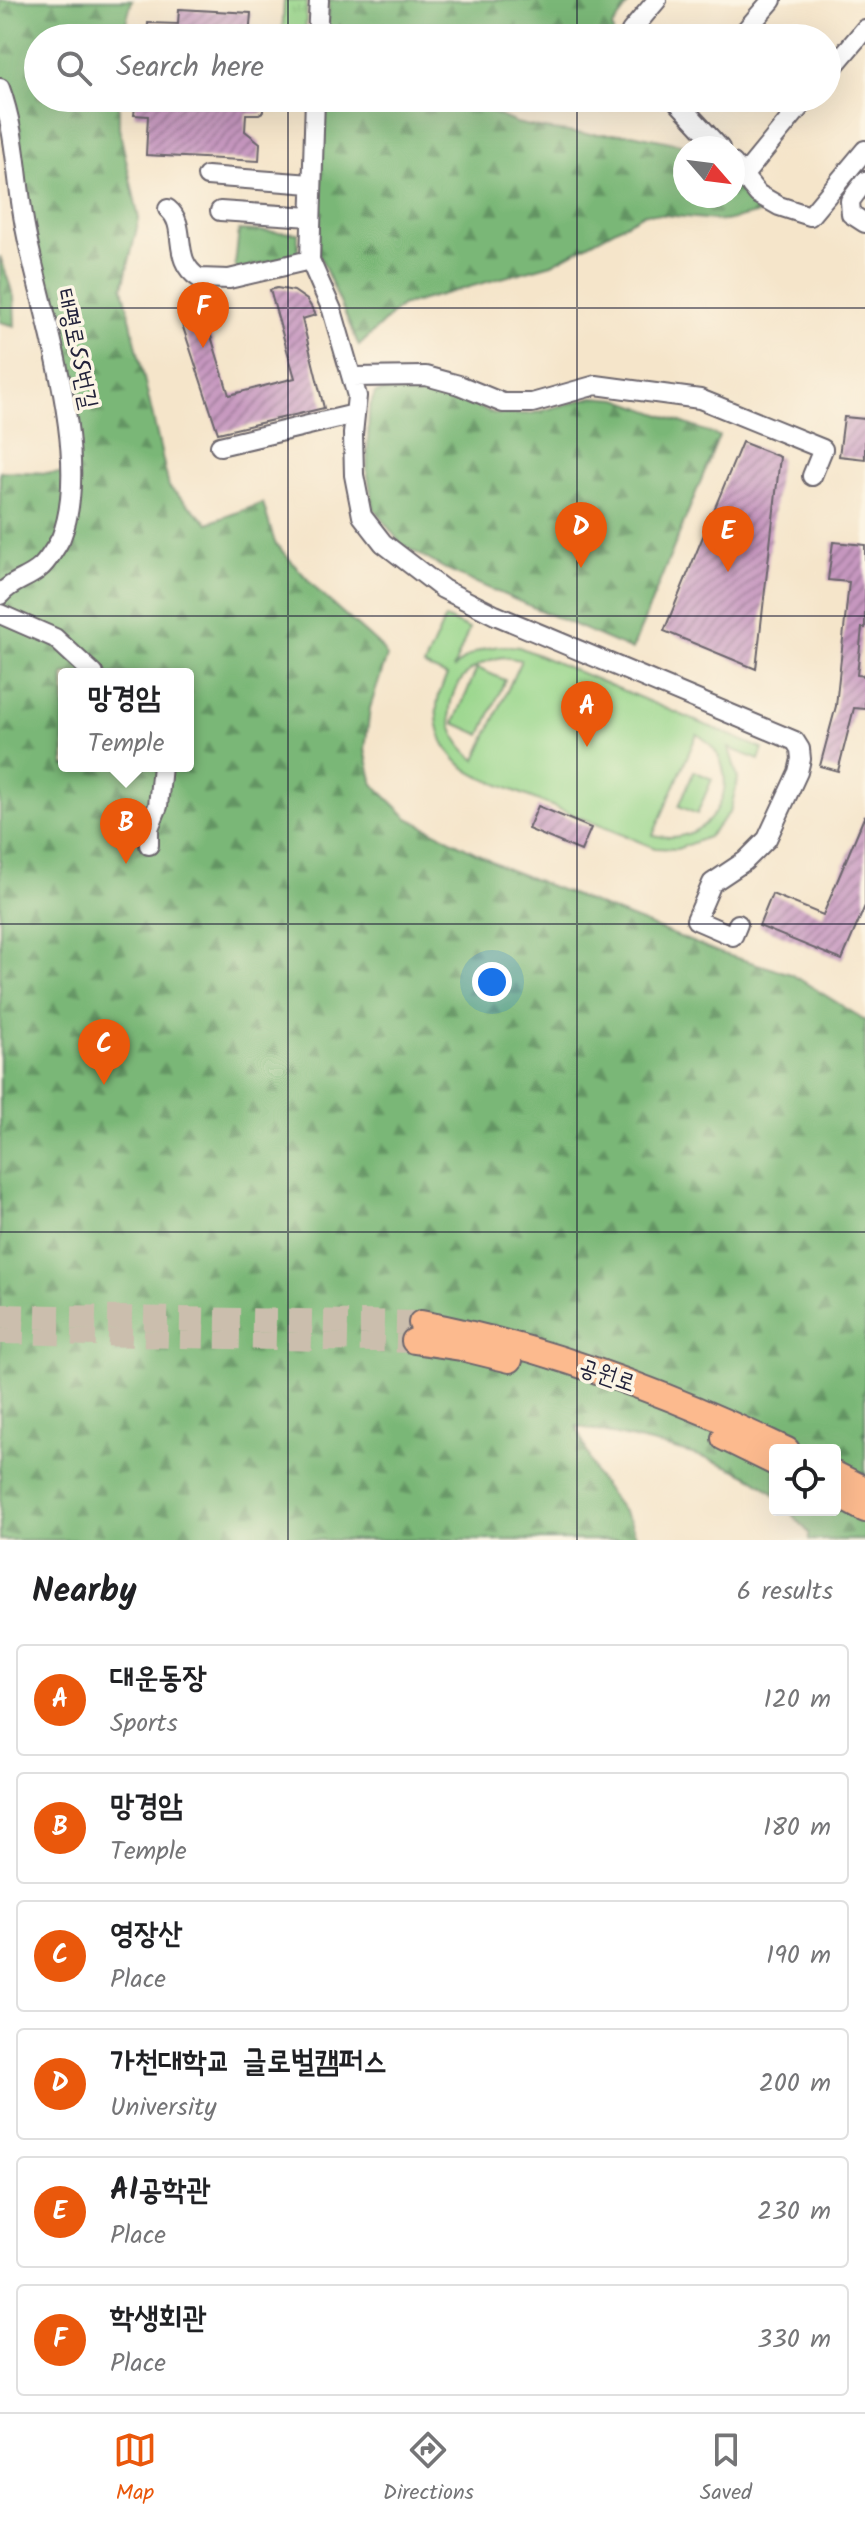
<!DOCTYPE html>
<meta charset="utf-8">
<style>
body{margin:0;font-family:Kalam,"Poor Story",sans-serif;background:#f2f2f2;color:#202124}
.controls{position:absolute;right:24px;bottom:24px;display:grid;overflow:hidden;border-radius:8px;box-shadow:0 8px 32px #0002}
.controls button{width:72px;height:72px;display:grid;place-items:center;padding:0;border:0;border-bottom:2px solid #e0e0e0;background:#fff;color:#202124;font:40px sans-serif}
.compass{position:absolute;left:673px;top:136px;width:72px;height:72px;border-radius:50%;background:#fff;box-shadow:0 8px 32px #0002;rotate:118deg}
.you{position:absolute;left:492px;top:982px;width:28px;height:28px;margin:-20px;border:6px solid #fff;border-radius:50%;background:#1a73e8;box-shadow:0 0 0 12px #1a73e833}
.badge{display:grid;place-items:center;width:52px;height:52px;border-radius:50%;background:#ea580c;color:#fff;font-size:26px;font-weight:700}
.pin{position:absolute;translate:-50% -66px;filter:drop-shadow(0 2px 4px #0008)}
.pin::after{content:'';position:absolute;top:42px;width:28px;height:24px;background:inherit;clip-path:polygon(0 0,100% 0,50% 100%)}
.popup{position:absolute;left:58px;top:668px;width:136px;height:104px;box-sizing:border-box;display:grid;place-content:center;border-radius:8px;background:#fff;filter:drop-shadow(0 2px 6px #0005);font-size:26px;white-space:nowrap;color:#757577}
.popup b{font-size:30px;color:#202124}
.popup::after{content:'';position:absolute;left:50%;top:100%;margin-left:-16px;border:16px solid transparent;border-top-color:#fff}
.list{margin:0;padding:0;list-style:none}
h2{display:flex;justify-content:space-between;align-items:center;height:104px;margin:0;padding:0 32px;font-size:34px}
h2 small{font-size:26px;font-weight:400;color:#757577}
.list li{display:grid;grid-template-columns:52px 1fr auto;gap:24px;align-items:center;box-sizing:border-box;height:112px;margin:0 16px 16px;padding:0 16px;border:2px solid #e0e0e0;border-radius:8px}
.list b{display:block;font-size:30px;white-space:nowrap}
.list p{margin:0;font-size:26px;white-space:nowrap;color:#757577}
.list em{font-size:26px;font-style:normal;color:#757577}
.icon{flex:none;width:44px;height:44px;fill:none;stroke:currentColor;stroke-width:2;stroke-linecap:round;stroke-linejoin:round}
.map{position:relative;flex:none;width:865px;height:1540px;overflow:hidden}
.search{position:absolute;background:#fff;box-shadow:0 8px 32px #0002;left:24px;right:24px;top:24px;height:88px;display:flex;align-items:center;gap:20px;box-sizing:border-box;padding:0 28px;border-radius:44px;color:#757577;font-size:30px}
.sheet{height:872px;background:#fff}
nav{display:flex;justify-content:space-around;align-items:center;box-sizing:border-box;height:112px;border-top:2px solid #e0e0e0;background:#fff;font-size:22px;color:#757577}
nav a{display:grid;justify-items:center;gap:4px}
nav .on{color:#ea580c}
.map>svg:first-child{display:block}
</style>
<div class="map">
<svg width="865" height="1540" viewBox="0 0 865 1540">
<defs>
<pattern id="grass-tufts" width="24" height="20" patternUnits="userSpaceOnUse" patternTransform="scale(2)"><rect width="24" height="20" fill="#98d68b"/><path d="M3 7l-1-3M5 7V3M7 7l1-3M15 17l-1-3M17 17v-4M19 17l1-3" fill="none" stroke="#83b779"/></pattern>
<pattern id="forest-firs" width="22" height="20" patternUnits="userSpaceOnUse" patternTransform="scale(2)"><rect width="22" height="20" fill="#7ab777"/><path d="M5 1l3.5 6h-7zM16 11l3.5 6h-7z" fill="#649463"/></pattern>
<pattern id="building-hatch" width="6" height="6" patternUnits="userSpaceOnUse" patternTransform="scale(2)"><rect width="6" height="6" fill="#c697bf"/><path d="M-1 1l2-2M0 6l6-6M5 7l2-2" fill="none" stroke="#a07b9c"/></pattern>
</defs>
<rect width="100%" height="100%" fill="#fcf5e5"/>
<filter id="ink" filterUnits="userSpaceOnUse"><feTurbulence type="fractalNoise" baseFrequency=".0125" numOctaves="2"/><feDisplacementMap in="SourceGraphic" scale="16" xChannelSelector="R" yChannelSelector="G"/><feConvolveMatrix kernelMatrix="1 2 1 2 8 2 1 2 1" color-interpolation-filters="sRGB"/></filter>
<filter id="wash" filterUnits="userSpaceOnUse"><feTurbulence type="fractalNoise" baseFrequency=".006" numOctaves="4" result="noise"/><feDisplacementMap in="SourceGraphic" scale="32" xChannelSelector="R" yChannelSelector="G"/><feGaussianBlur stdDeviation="1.8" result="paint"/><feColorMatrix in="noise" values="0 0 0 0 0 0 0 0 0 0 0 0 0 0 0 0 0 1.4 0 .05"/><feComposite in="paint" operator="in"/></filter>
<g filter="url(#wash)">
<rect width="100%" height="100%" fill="#f5e5ca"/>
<path fill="url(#grass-tufts)" stroke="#5d7c63" stroke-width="2" d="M284 1H307L305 38H282Z"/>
<path fill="url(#forest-firs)" stroke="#4e6c59" stroke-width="2" fill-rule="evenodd" d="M0 0H132L122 38H38V98H119V128L139 219 123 287 169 487 208 523 263 503 275 543 320 593 379 645 387 656 370 708 365 750 373 784 408 818 507 869 720 953 791 974 865 1020V1540H809V1533L789 1510H835V1450H775V1495C737 1456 632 1440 577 1426L595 1474 630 1521 638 1540H0V471L75 474 20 174V129L11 96 0 77ZM64 674H188V766H64Z
M329 0H632L612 27 614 38H327Z
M324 98H472L474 105 516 123 544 129 584 134H632L699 148H685V196H733V177L778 209 725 221 645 213 552 264 401 306 359 346 318 252Z
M239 230 298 233V252L295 255 238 270 235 265Z
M0 256 14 297 15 326 0 322Z
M391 388H425L496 414H530L593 397 618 399 719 436 632 650 451 572 401 544 374 509 367 471 369 409 375 393Z"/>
<path fill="#98d68b" stroke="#5d7c63" stroke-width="2" fill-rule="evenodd" d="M445 618 469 629 453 669C471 650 493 643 519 647L763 749 759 760 729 748 738 779 730 812 708 837 677 849 655 848 480 777C440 758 425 715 447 676L424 666ZM503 657 521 660 476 760C430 727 448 665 503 657ZM697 734C753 769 717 851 653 835Z
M477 668 505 680 481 735 454 723Z
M694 771 712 779 697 814 679 806Z"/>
<g id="blocks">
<path fill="url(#building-hatch)" d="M179 9 251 13 249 38H147L148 23 178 24Z
M136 98H256L263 106V112L259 114H246L245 131 260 143 259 161 146 155 148 116 134 115Z
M277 288 294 291 307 300 316 315 302 319 324 408 218 433 180 318 203 310 229 395 295 378 270 290Z
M844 417 865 419V459L839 456Z
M742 442 780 457 756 669 664 631Z
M833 542 865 545V628H862L857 675 865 676V709L854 708 838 771 820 766 836 706 849 582 828 580Z
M538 806 591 828 581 851 528 829Z
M865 815V906L842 960 759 926 772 894 823 915Z"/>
</g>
</g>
<g filter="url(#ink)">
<use href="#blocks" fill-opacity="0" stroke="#6c666d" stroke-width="2"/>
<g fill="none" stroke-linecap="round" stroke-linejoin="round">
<path stroke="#cbbead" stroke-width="24" stroke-dasharray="24 12" stroke-linecap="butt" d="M0 1316 421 1323
M0 1332 414 1341"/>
<defs>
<path id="minor" d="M317 38 319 0
M630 38 631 31 657 0
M739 38 772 0
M827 74 865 29
M0 88C17 134 16 183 26 232 42 315 93 457 61 538 57 546 47 562 40 568 28 579 11 581 0 595
M315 98 310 260 332 310 357 396 353 434 354 475 362 516 383 543 443 589 495 615 795 741 800 749 801 759 798 772 767 839 745 861 712 883 696 920 733 936 738 924
M674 98 720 148
M733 163 758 194 779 206 810 216 865 150
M744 175 807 98
M207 176 311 184
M865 181 850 201 851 214 865 223
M168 209C189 226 170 260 199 278L229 279 310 260
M220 211 311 217
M352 377 426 376 459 385 503 403H532L596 385 700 399 823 449 812 476
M220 446 355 414
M0 614 55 638 94 674
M149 845V828L158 806 162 766"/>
<path id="major" d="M421 1323C548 1347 670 1394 787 1450
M414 1341 461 1348 510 1360
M724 1438 775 1463
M835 1474 865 1489
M835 1494 865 1510"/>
</defs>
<use href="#minor" stroke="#6c666d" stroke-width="22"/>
<use href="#major" stroke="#6c666d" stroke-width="28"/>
<use href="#minor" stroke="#fff" stroke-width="18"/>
<use href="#major" stroke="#fcba8e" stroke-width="24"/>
</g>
</g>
<path fill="none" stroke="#22223b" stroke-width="2" stroke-opacity="0.55" d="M288 0V38M577 0V38M288 98V1540M577 98V1540M0 308H865M0 616H865M0 924H865M0 1232H865"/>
<g text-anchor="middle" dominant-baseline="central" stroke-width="7" stroke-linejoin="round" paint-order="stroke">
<g font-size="24" fill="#22223b" stroke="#fcf5e5">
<text transform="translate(76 349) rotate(78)">태평로55번길</text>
<text transform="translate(607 1376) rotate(19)">공원로</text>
</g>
</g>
</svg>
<div class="controls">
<button><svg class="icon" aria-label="locate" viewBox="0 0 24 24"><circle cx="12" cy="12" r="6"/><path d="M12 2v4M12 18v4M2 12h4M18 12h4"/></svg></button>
</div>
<svg class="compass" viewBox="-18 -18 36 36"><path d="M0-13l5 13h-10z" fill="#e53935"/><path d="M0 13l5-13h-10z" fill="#757577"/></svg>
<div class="you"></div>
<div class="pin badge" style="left:587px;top:747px">A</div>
<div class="pin badge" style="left:126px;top:864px">B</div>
<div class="popup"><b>망경암</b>Temple</div>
<div class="pin badge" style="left:104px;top:1085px">C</div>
<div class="pin badge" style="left:581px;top:568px">D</div>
<div class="pin badge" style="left:728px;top:572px">E</div>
<div class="pin badge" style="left:203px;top:348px">F</div>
<div class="search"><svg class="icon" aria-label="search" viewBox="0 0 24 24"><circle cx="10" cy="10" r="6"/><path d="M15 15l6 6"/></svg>Search here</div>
</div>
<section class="sheet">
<h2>Nearby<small>6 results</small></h2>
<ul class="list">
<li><span class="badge">A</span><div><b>대운동장</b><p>Sports</p></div><em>120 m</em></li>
<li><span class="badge">B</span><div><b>망경암</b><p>Temple</p></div><em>180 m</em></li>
<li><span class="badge">C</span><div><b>영장산</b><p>Place</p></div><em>190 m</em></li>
<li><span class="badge">D</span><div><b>가천대학교 글로벌캠퍼스</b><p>University</p></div><em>200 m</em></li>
<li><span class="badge">E</span><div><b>AI공학관</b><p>Place</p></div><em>230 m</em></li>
<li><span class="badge">F</span><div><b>학생회관</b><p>Place</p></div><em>330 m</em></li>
</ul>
</section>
<nav>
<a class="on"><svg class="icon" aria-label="map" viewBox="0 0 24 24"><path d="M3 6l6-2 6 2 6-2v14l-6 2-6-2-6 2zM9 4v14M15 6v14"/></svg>Map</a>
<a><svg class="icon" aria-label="directions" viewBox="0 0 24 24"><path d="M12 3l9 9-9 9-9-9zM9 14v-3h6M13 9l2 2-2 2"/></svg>Directions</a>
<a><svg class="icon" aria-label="saved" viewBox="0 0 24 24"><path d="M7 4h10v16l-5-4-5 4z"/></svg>Saved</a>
</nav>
